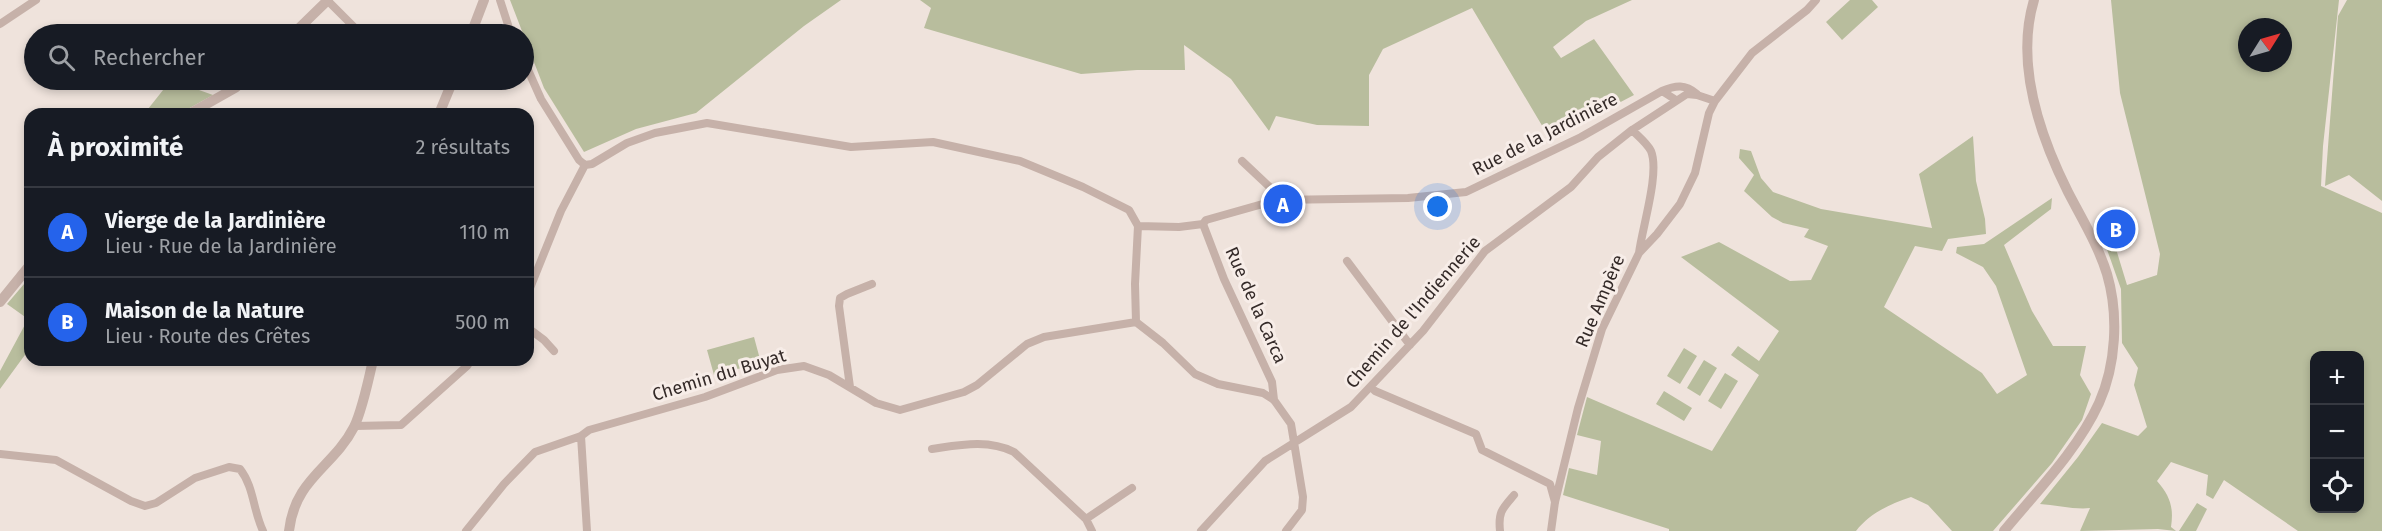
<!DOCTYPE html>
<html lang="fr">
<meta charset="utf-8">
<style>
body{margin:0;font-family:"Fira Sans",sans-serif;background:#20242c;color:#f1f3f6}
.controls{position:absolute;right:18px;bottom:18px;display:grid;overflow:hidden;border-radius:12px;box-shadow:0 3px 9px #0003}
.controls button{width:54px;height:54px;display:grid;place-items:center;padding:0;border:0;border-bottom:2px solid #363941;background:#171b24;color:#f1f3f6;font:30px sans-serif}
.compass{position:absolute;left:2238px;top:18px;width:54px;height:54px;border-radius:50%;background:#171b24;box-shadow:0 3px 9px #0003;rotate:53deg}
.you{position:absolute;left:1438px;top:207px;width:21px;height:21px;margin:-15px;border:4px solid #fff;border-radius:50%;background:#1a73e8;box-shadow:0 0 0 9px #1a73e833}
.badge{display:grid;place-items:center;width:39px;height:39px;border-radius:50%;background:#2563eb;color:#fff;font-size:20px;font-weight:700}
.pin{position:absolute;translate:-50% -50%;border:3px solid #fff;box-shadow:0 2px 6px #0006}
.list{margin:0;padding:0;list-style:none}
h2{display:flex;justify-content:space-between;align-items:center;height:78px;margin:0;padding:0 24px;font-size:26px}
h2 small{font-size:20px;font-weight:400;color:#9ea1a6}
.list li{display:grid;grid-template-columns:39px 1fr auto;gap:18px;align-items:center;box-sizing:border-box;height:90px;padding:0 24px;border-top:2px solid #363941}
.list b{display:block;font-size:22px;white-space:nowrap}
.list p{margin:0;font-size:20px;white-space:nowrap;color:#9ea1a6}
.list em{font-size:20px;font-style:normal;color:#9ea1a6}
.icon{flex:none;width:33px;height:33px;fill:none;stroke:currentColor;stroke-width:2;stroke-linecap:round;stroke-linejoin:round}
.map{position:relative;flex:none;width:2382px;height:531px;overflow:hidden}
.search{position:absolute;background:#171b24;box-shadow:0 3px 9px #0003;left:24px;top:24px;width:510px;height:66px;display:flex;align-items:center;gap:15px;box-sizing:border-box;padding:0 21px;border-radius:33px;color:#9ea1a6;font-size:22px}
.panel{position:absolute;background:#171b24;box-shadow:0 3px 9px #0003;left:24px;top:108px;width:510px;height:258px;border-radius:18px}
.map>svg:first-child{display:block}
</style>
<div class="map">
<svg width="2382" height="531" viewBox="0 0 2382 531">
<rect width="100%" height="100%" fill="#efe3dc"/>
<path fill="#b8bd9d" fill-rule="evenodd" d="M510 0H841L804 26 696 113 636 129 584 152 544 88Z
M920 0H1632L1586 21 1553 47 1561 58 1594 39 1634 95 1550 139 1472 8 1383 49 1369 75V126L1317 125 1276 116 1269 131 1231 79 1184 45 1185 70H1137L1081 74 924 28 931 8Z
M1850 0H1872L1878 7 1842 40 1826 22Z
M2111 0H2339L2323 146 2321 186 2382 213V531H2298L2224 480 2213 499 2206 495 2208 475 2171 462 2157 481C2170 496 2174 507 2171 527L2176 531 2158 529 2080 531 2090 508C2077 510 2055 505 2040 504L2078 457 2102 423 2138 436 2147 427 2134 385 2138 368 2122 343 2121 289 2104 241 2113 239 2127 285 2157 275 2160 254 2120 93ZM2247 27H2283V63H2247ZM2314 356H2360V508H2314Z
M2347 0H2382V201L2349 175 2325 186 2338 16Z
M171 80 213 95 179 114H139L148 109Z
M1973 136 1976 181 1985 219 1986 234 1948 239 1942 251 1915 246 1884 307 1982 373 1997 394 2027 375 1996 286 1983 267 1956 253 1957 247 1984 244 2052 198 2051 209 2004 245 2032 311 2053 346H2086L2080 375 2091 394 2082 420 2052 463 1993 531H1952L1928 505 1911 497C1890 504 1870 513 1856 531H1669V529L1563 495 1569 468 1597 475 1601 441 1577 435 1587 397 1712 451 1759 375 1731 355 1738 346 1759 361 1779 331 1681 257 1719 242 1790 281 1811 280 1828 246 1804 237 1809 229 1783 223 1772 217 1744 191 1754 175 1739 158 1740 149 1751 151 1761 178 1773 192 1821 209 1932 228 1919 174Z
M30 277V348L0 389V371L28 319 7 304Z
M754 337 761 363 714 375 707 350Z
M1684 348 1697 356 1680 384 1667 376Z
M1704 360 1717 368 1700 396 1687 388Z
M1725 373 1738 381 1721 409 1708 401Z
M1664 391 1692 408 1684 421 1656 404Z
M2197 503 2207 509 2196 531H2179Z"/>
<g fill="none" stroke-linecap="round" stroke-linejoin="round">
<path stroke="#c6b1a9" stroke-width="8" d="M500 0 511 34
M328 1 361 34
M0 24 36 0
M524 61 541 99 579 160 585 165 592 164 627 143 655 133 707 123 851 147 933 142 1020 161 1083 187 1129 210 1138 226
M1676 100 1662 91C1676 85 1685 84 1697 94
M1632 130C1638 136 1647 143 1651 151 1660 173 1642 228 1639 253
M1242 161 1274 191 1277 200
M1203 224 1224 279 1272 382 1274 400
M1138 226 1179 227 1203 224 1206 220 1277 200 1408 198 1466 192 1581 137 1662 91
M1138 226 1135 284 1136 322 1163 343 1195 374 1218 384 1263 393 1274 400 1291 424 1303 497 1302 510 1286 531
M1347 261 1410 345
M528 293 561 211 585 165
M528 328 544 340 554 351
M850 387 839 306 840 298 847 294 872 284
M1371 387 1375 391 1476 434 1482 450 1550 484 1555 502
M355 426 401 425 467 366 471 360
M581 436 587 531
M932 449C960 445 988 439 1014 452L1086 519 1092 531
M0 454 56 460 131 501 145 506 156 503 195 478 229 467 240 469C254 487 253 510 263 531
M1086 519 1132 488
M466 531 504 484 535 452 581 436 589 430 705 397 777 370 804 366 829 375 876 403 900 410 964 392 977 385 1027 344 1044 337 1136 322
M1201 531 1265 461 1351 407 1423 331 1485 251 1571 187 1598 157 1632 130 1687 94 1697 95 1715 101
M1500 531C1498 512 1502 509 1514 495
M1551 531 1555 502 1578 408 1602 329 1639 253 1657 234 1680 204 1695 173 1709 113 1715 101 1752 53 1807 10 1816 0"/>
<path stroke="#c6b1a9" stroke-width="10" d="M293 34 328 0
M471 34 484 0
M189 114 235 88 244 80
M439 114 453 80
M0 302 30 265
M289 531C295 478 333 468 354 427 362 411 369 378 373 360
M2004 531C2037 491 2077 451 2099 403 2116 365 2119 315 2107 274 2098 245 2082 219 2068 192 2040 136 2015 63 2034 0"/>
</g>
<g text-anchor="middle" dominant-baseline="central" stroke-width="6" stroke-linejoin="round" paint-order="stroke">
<g font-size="18" fill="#342a28" stroke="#f7ede8">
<text transform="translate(1545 134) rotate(-27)">Rue de la Jardinière</text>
<text transform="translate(1600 301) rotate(-67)">Rue Ampère</text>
<text transform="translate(1256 305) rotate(66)">Rue de la Carca</text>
<text transform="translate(1413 312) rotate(-49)">Chemin de l'Indiennerie</text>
<text transform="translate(719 375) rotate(-17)">Chemin du Buyat</text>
</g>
</g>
</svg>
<div class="controls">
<button>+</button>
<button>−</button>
<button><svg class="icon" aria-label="locate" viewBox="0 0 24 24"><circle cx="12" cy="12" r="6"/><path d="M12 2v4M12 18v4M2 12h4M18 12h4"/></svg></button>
</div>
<svg class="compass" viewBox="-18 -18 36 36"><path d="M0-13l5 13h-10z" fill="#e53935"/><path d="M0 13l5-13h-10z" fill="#9ea1a6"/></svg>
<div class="you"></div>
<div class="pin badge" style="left:1283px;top:204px">A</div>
<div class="pin badge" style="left:2116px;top:229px">B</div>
<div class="search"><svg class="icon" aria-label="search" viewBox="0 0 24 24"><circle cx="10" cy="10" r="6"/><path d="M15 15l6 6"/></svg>Rechercher</div>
<section class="panel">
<h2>À proximité<small>2 résultats</small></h2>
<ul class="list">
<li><span class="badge">A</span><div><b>Vierge de la Jardinière</b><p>Lieu · Rue de la Jardinière</p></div><em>110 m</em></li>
<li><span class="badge">B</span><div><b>Maison de la Nature</b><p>Lieu · Route des Crêtes</p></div><em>500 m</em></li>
</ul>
</section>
</div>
